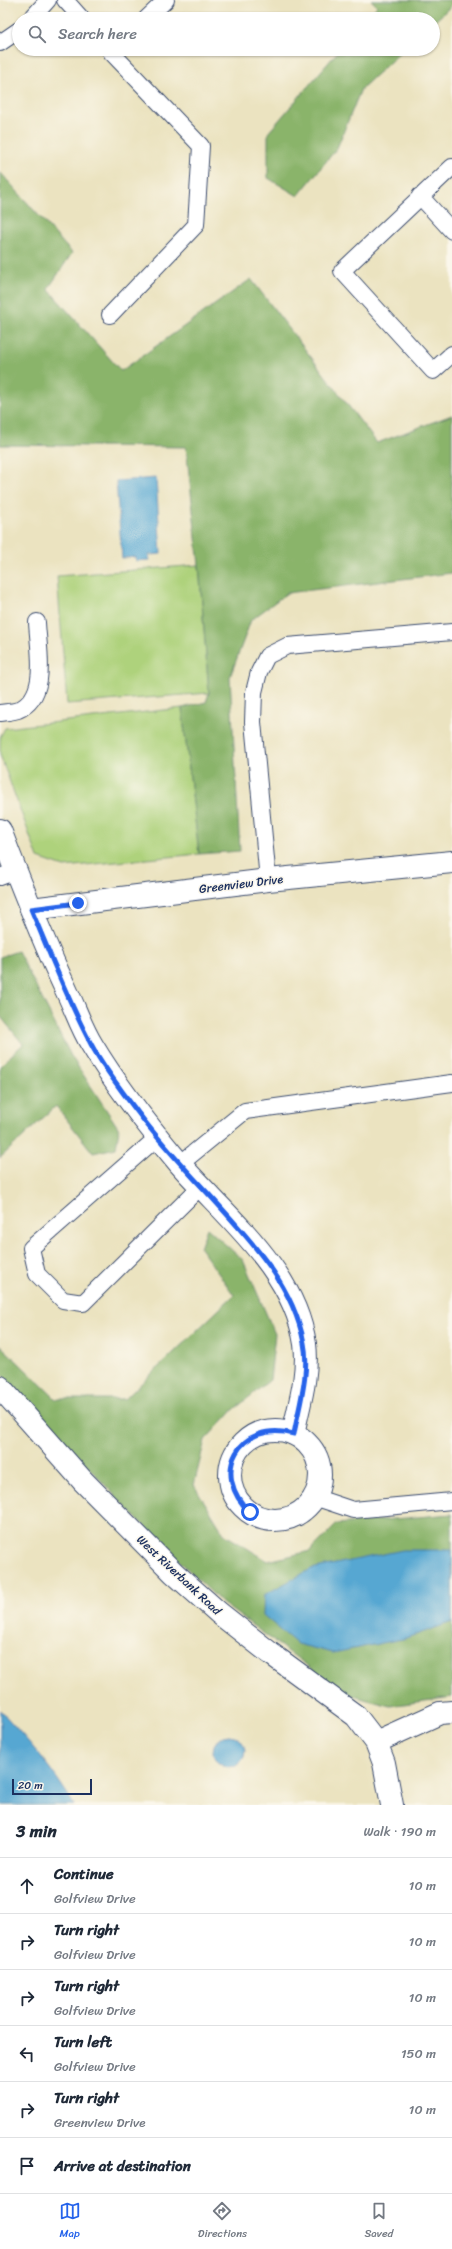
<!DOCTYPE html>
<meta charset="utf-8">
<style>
body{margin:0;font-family:Sriracha,sans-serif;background:#f6f6f7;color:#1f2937}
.scale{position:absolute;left:12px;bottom:10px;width:80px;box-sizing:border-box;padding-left:4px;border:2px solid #1b2f5e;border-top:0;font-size:11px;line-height:14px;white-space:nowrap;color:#1b2f5e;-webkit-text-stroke:3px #fbf7ec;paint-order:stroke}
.stop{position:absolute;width:12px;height:12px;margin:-9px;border:3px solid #2563eb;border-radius:50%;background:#fff}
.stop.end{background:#2563eb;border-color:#fff;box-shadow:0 1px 4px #0008}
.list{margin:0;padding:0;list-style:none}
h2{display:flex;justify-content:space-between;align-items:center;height:52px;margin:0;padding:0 16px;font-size:17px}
h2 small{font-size:13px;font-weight:400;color:#747a83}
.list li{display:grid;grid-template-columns:26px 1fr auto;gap:12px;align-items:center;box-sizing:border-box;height:56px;padding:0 16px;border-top:1px solid #e0e1e3}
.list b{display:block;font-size:15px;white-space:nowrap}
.list p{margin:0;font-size:13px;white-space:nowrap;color:#747a83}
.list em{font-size:13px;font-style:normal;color:#747a83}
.icon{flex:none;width:22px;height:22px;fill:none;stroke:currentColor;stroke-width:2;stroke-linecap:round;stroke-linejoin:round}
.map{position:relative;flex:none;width:452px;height:1805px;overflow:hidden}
.search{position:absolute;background:#fff;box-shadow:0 1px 3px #0004;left:12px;right:12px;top:12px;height:44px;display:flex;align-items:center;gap:10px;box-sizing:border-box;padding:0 14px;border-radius:22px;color:#747a83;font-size:15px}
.sheet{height:388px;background:#fff}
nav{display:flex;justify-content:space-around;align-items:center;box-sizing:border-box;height:56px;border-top:1px solid #e0e1e3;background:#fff;font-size:11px;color:#747a83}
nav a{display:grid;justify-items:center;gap:2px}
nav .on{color:#2563eb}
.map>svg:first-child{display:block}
</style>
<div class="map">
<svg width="452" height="1805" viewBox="0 0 452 1805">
<rect width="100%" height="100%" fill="#fbf7ec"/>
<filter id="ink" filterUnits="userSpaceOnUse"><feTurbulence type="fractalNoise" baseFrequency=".025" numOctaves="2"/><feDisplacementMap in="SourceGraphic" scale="8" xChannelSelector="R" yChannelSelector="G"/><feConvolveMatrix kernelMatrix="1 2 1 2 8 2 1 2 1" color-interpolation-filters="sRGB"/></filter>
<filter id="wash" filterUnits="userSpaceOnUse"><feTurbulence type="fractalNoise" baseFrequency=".012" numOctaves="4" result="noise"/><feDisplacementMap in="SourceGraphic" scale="16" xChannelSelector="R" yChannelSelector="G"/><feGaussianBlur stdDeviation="0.9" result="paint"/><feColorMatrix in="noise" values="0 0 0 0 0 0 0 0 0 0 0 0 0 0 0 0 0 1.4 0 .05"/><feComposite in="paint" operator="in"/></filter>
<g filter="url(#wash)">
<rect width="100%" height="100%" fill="#ebe3c0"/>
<path fill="#aed27b" stroke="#64806c" d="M199 565 209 693 67 704 57 576Z
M182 708 199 854 64 867 38 858 0 755V737L5 728Z"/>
<path fill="#8ab46b" stroke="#527264" d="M371 0H452V5L433 23V19H366L377 6Z
M340 49H404L361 89 337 148 298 196 268 178V133Z
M0 172 72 253 48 289 121 371 251 279 377 443 452 415V573L287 593 251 620 230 677 240 851 199 854 182 708 206 702 209 693 199 565 186 447 0 445Z
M18 951 71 1056 119 1129 116 1148 93 1153 56 1106 0 1158V1066L23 1044 0 1016V957Z
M207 1228 243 1260 275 1334 270 1380 231 1412 205 1440 194 1485 224 1534 268 1561 310 1551 337 1524 452 1514V1697L390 1706 346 1694 222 1603 135 1517 0 1373V1345L56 1399H125L234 1295 200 1248Z"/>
<path fill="#57a7d2" stroke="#396b98" d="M156 478 161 554 149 555V560L136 561V557L122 558 116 481Z
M403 1550H452V1622L407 1638 333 1653 297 1644 263 1615 264 1595 311 1569Z
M0 1710C27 1739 54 1770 74 1805H0Z
M213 1751a16 16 0 1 1 32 0a16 16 0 1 1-32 0Z"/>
</g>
<g filter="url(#ink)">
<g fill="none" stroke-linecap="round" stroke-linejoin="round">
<defs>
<path id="lane" d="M65 0 82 19
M31 19 48 0
M146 19 166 0
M0 43 19 30
M452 167 342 271 433 371 452 354
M420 196 452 231
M110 315 196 225 201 146 111 52 115 49
M0 713C6 712 13 712 18 710 50 696 38 649 37 622
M0 877 16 871
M268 880 253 722 254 692 259 672 267 656 287 646 452 632
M158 1137 31 1248 37 1274 63 1300 83 1303 201 1186
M180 1164 245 1111 452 1083
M314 1497 353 1510 452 1501"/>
<path id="street" d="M0 830C21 885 43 941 68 994 76 1011 82 1029 92 1045 117 1087 148 1126 179 1163 225 1216 294 1269 305 1344 309 1374 299 1405 293 1434
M31 909 268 880 452 862
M0 1387 83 1481 174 1573 219 1613 270 1653 356 1716 376 1742
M230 1475a45 45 0 1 1 90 0a45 45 0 1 1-90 0Z
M392 1805 384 1763 376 1742 440 1713 452 1712"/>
</defs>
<use href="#lane" stroke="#3a4a6d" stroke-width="18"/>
<use href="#street" stroke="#3a4a6d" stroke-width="24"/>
<use href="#lane" stroke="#fff" stroke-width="16"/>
<use href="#street" stroke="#fff" stroke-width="22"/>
</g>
</g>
<g fill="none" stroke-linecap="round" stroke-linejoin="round" filter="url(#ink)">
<path stroke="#2563eb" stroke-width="5" d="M78 903 31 909C50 954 68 1001 91 1044 103 1067 123 1093 139 1114 162 1145 188 1172 214 1200 252 1242 293 1285 304 1343 310 1372 299 1406 294 1434 239 1419 209 1474 250 1512"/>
</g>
<g text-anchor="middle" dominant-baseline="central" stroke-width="3" stroke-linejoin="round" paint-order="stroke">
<g font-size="12" fill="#1b2f5e" stroke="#fbf7ec">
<text transform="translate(241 884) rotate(-7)">Greenview Drive</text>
<text transform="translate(179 1575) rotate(43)">West Riverbank Road</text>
</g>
</g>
</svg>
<div class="scale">20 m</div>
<div class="stop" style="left:250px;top:1512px"></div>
<div class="stop end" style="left:78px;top:903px"></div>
<div class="search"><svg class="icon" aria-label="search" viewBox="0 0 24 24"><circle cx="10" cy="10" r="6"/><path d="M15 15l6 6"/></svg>Search here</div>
</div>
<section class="sheet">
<h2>3 min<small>Walk · 190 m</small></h2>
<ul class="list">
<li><svg class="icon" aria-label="ahead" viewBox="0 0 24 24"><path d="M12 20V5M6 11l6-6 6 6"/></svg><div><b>Continue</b><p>Golfview Drive</p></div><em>10 m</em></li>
<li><svg class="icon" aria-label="right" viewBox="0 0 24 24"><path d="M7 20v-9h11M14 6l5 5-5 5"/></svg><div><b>Turn right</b><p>Golfview Drive</p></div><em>10 m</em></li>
<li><svg class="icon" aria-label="right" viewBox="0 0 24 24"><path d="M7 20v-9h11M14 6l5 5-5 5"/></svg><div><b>Turn right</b><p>Golfview Drive</p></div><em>10 m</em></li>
<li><svg class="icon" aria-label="left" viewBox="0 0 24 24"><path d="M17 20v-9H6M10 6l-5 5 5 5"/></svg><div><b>Turn left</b><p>Golfview Drive</p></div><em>150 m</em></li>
<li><svg class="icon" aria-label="right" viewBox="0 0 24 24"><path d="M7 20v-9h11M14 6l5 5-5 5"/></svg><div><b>Turn right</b><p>Greenview Drive</p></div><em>10 m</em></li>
<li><svg class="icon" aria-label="arrive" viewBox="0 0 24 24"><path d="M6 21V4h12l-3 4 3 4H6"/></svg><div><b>Arrive at destination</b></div></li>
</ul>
</section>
<nav>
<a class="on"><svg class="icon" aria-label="map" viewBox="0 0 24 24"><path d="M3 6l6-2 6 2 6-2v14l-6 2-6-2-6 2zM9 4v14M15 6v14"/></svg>Map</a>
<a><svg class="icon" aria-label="directions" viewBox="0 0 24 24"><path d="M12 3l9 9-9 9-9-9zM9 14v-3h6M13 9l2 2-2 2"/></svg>Directions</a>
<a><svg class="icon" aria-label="saved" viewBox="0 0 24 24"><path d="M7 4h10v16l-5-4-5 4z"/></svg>Saved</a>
</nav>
